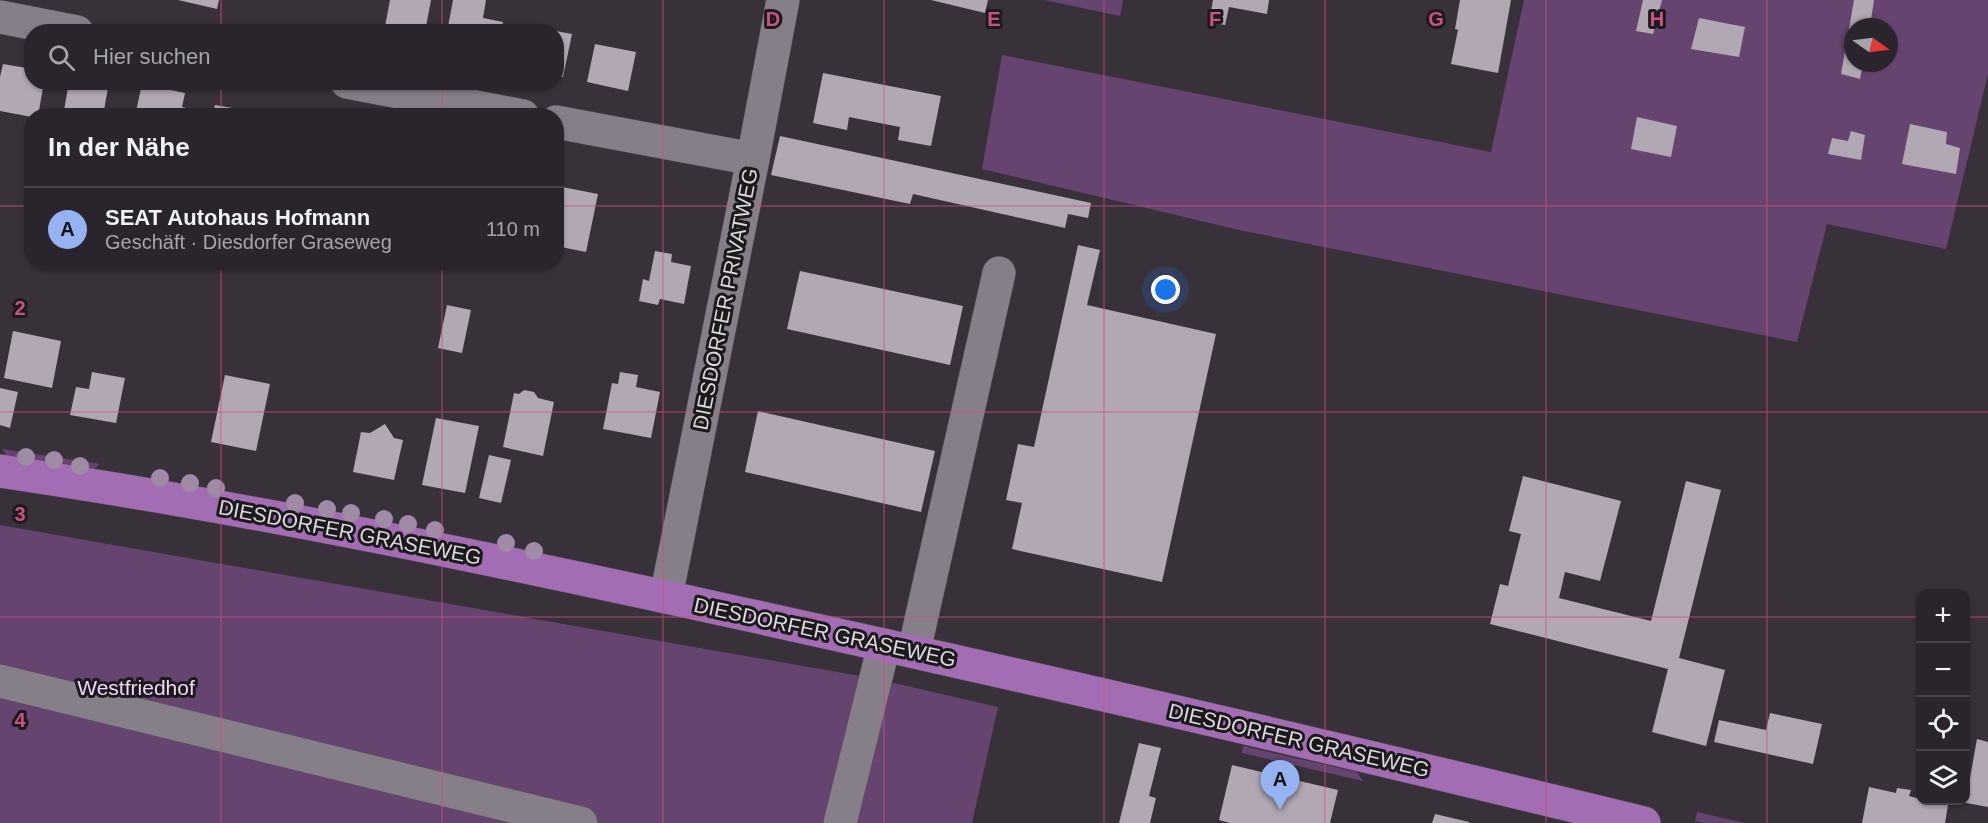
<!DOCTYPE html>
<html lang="de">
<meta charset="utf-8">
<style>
body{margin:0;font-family:Helvetica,sans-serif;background:#363138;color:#f1f3f6}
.controls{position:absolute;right:18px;bottom:18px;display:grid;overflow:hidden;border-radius:12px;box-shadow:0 2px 4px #0004}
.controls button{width:54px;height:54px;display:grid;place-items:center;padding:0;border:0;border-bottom:2px solid #464248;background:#2a252c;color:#f1f3f6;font:30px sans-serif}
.compass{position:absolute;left:1844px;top:18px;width:54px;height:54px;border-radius:50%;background:#2a252c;box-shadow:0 2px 4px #0004;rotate:104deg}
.you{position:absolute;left:1166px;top:290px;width:21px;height:21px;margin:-15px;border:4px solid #fff;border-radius:50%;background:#1a73e8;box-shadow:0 0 0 9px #1a73e833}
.badge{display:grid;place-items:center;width:39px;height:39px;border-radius:50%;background:#95b2f1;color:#111;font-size:20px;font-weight:700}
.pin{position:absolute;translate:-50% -50px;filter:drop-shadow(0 2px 3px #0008)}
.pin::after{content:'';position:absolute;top:32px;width:21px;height:18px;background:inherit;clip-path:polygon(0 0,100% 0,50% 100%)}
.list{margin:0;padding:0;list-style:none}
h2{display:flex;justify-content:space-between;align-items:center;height:78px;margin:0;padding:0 24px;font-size:26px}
h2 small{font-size:20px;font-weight:400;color:#a5a5a9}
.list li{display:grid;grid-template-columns:39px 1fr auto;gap:18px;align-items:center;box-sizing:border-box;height:84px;padding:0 24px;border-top:2px solid #464248}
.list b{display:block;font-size:22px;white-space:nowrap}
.list p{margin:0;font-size:20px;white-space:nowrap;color:#a5a5a9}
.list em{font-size:20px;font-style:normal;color:#a5a5a9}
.icon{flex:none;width:33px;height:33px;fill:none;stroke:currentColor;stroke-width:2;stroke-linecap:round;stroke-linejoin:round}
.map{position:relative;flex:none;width:1988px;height:823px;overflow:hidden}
.search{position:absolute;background:#2a252c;box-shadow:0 2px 4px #0004;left:24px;top:24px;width:540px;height:66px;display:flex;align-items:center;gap:15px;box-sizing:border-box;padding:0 21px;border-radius:24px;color:#a5a5a9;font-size:22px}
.panel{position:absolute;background:#2a252c;box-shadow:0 2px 4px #0004;left:24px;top:108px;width:540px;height:162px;border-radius:24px}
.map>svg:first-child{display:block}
</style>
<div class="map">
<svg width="1988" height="823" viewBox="0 0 1988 823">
<rect width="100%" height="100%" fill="#38313a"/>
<path fill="#65446f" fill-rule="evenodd" d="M1044 0H1123L1120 16Z
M1524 0H1988V74L1946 249 1827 224 1797 342 1239 230 982 169 1002 55 1491 152ZM1853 27H1889V63H1853Z
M2 449 100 464 93 470 8 458Z
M0 525 877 679 998 707 972 823H0Z
M1243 746 1357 772 1363 781 1242 753Z
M1697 812 1745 823H1703L1695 821Z"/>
<path fill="#b1a8b4" d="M178 0H219L217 9Z
M390 0H431L425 32H384Z
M453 0H486L483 18 503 22 501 32H447Z
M931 0H988L985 13Z
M1213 0H1269L1267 14 1229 7 1225 25 1209 22Z
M1460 0H1511L1498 73 1451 64 1458 30 1455 29Z
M1643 0H1662L1653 34 1636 31Z
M1854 0H1874L1870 27H1853V63H1863L1860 79 1841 74Z
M1699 18 1745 27 1739 57 1691 49Z
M531 26 554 30V32H531Z
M556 31 572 34 563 77 556 76Z
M595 44 636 52 628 91 587 82Z
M3 64 32 69V82H44L38 116 32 117 0 111V77Z
M823 73 941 96 931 146 898 140 900 127 849 117 847 130 813 123Z
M69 82H109L103 116H63Z
M142 84 185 93 182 107 196 110 194 116H135Z
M215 105 255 112 254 116H212Z
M1637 117 1677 126 1671 157 1631 149Z
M1910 124 1947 132 1946 144 1960 148 1956 174 1902 164Z
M1851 131 1865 135 1861 160 1828 154 1832 138 1848 141Z
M780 136 1091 203 1088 218 1068 214 1065 228 913 194 910 204 771 175Z
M557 186 598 194 586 252 556 246Z
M1078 245 1100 250 1087 305 1216 334 1162 582 1012 549 1022 503 1006 500 1018 444 1034 447Z
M655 251 672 254 671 262 691 266 684 304 660 299 658 305 639 301 643 279 649 281Z
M800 271 963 306 950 365 787 329Z
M447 305 471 310 462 353 438 348Z
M13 331 61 341 52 388 4 378Z
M92 372 125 378 116 423 70 415 76 387 89 389Z
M620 372 638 375 636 387 660 392 651 438 603 429 612 383 618 384Z
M225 375 270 384 256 451 211 442Z
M0 388 18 392 10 428 0 425Z
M524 390 534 392 538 398 554 402 543 456 503 447 514 393 519 394Z
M758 411 935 451 921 512 745 472Z
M436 418 479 426 465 493 422 485Z
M385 424 394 438 403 440 394 480 353 472 361 432 370 433Z
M489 455 511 460 501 503 479 498Z
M1523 476 1621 501 1600 581 1565 572 1559 598 1651 621 1686 481 1721 490 1679 658 1725 670 1706 746 1652 732 1668 669 1490 624 1500 584 1508 586 1521 534 1509 531Z
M1770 713 1822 724 1813 764 1714 742 1719 720 1766 730Z
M1977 739 1988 742V807L1961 802 1966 800Z
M1139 743 1161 748 1149 796 1156 798 1150 823H1119Z
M1232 765 1338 790 1330 823H1230L1219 820Z
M1869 787 1896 793 1897 788 1911 790 1909 796 1920 799V800L1948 805 1945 823H1862Z
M1435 814 1469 822V823H1432Z"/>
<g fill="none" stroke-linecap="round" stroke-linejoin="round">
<defs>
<path id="minor" d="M0 17 77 32
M347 82 523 116
M556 122 753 159 666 597
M753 159 783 0
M914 651 999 273
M0 681 581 823
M840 823 884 645"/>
<path id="major" d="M0 471C245 507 488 558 730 611 1036 678 1340 749 1644 823"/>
</defs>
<use href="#minor" stroke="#544e56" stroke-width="34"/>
<use href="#major" stroke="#544e56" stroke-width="34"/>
<use href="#minor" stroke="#867e89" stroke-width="33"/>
<use href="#major" stroke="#a26db2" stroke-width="33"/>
</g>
<g fill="#9f8ba5">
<circle cx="26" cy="457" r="9"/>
<circle cx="54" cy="460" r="9"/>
<circle cx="80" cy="466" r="9"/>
<circle cx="160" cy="478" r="9"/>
<circle cx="190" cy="483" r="9"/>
<circle cx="216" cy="488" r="9"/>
<circle cx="295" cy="503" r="9"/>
<circle cx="327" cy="509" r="9"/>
<circle cx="351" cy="513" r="9"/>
<circle cx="384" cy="519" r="9"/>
<circle cx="408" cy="524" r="9"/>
<circle cx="435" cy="530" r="9"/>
<circle cx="506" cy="543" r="9"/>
<circle cx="534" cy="551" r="9"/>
</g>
<path fill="none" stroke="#ca5282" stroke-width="1.5" stroke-opacity="0.55" d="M221 0V32M442 0V32M663 0V823M884 0V823M1104 0V823M1325 0V823M1546 0V823M1767 0V823M221 82V116M442 82V116M0 206H32M556 206H1988M221 262V823M442 262V823M0 412H1988M0 617H1920M1966 617H1988"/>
<g text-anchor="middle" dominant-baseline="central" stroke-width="6" stroke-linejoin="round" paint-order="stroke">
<g font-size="21" fill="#dcd8de" stroke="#1d1a1e">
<text transform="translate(725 299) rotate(-79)">DIESDORFER PRIVATWEG</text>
<text transform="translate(350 532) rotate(11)">DIESDORFER GRASEWEG</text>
<text transform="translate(825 632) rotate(12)">DIESDORFER GRASEWEG</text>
<text transform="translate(1299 740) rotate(13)">DIESDORFER GRASEWEG</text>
</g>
<g font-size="21" fill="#f3d5fc" stroke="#1d1a1e">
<text x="136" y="687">Westfriedhof</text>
</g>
</g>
<g font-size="20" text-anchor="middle" font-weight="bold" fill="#ca5282" stroke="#1d1a1e" stroke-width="6" stroke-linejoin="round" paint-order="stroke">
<text x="773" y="26">D</text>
<text x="994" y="26">E</text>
<text x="1215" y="26">F</text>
<text x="1436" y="26">G</text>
<text x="1657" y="26">H</text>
<text x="20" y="315">2</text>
<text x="20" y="521">3</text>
<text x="20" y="727">4</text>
</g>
</svg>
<div class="controls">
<button>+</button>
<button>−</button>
<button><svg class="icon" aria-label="locate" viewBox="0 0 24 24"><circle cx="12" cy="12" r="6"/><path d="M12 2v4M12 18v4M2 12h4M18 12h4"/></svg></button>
<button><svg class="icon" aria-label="layers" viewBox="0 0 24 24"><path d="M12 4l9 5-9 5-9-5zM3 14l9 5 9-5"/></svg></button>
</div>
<svg class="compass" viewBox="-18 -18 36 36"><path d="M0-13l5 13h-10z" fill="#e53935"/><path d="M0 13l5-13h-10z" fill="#a5a5a9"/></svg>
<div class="you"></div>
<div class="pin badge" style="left:1280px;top:810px">A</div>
<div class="search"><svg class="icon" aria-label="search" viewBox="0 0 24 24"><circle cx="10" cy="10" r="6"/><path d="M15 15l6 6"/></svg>Hier suchen</div>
<section class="panel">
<h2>In der Nähe<small></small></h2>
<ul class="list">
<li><span class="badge">A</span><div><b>SEAT Autohaus Hofmann</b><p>Geschäft · Diesdorfer Graseweg</p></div><em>110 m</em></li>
</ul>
</section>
</div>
